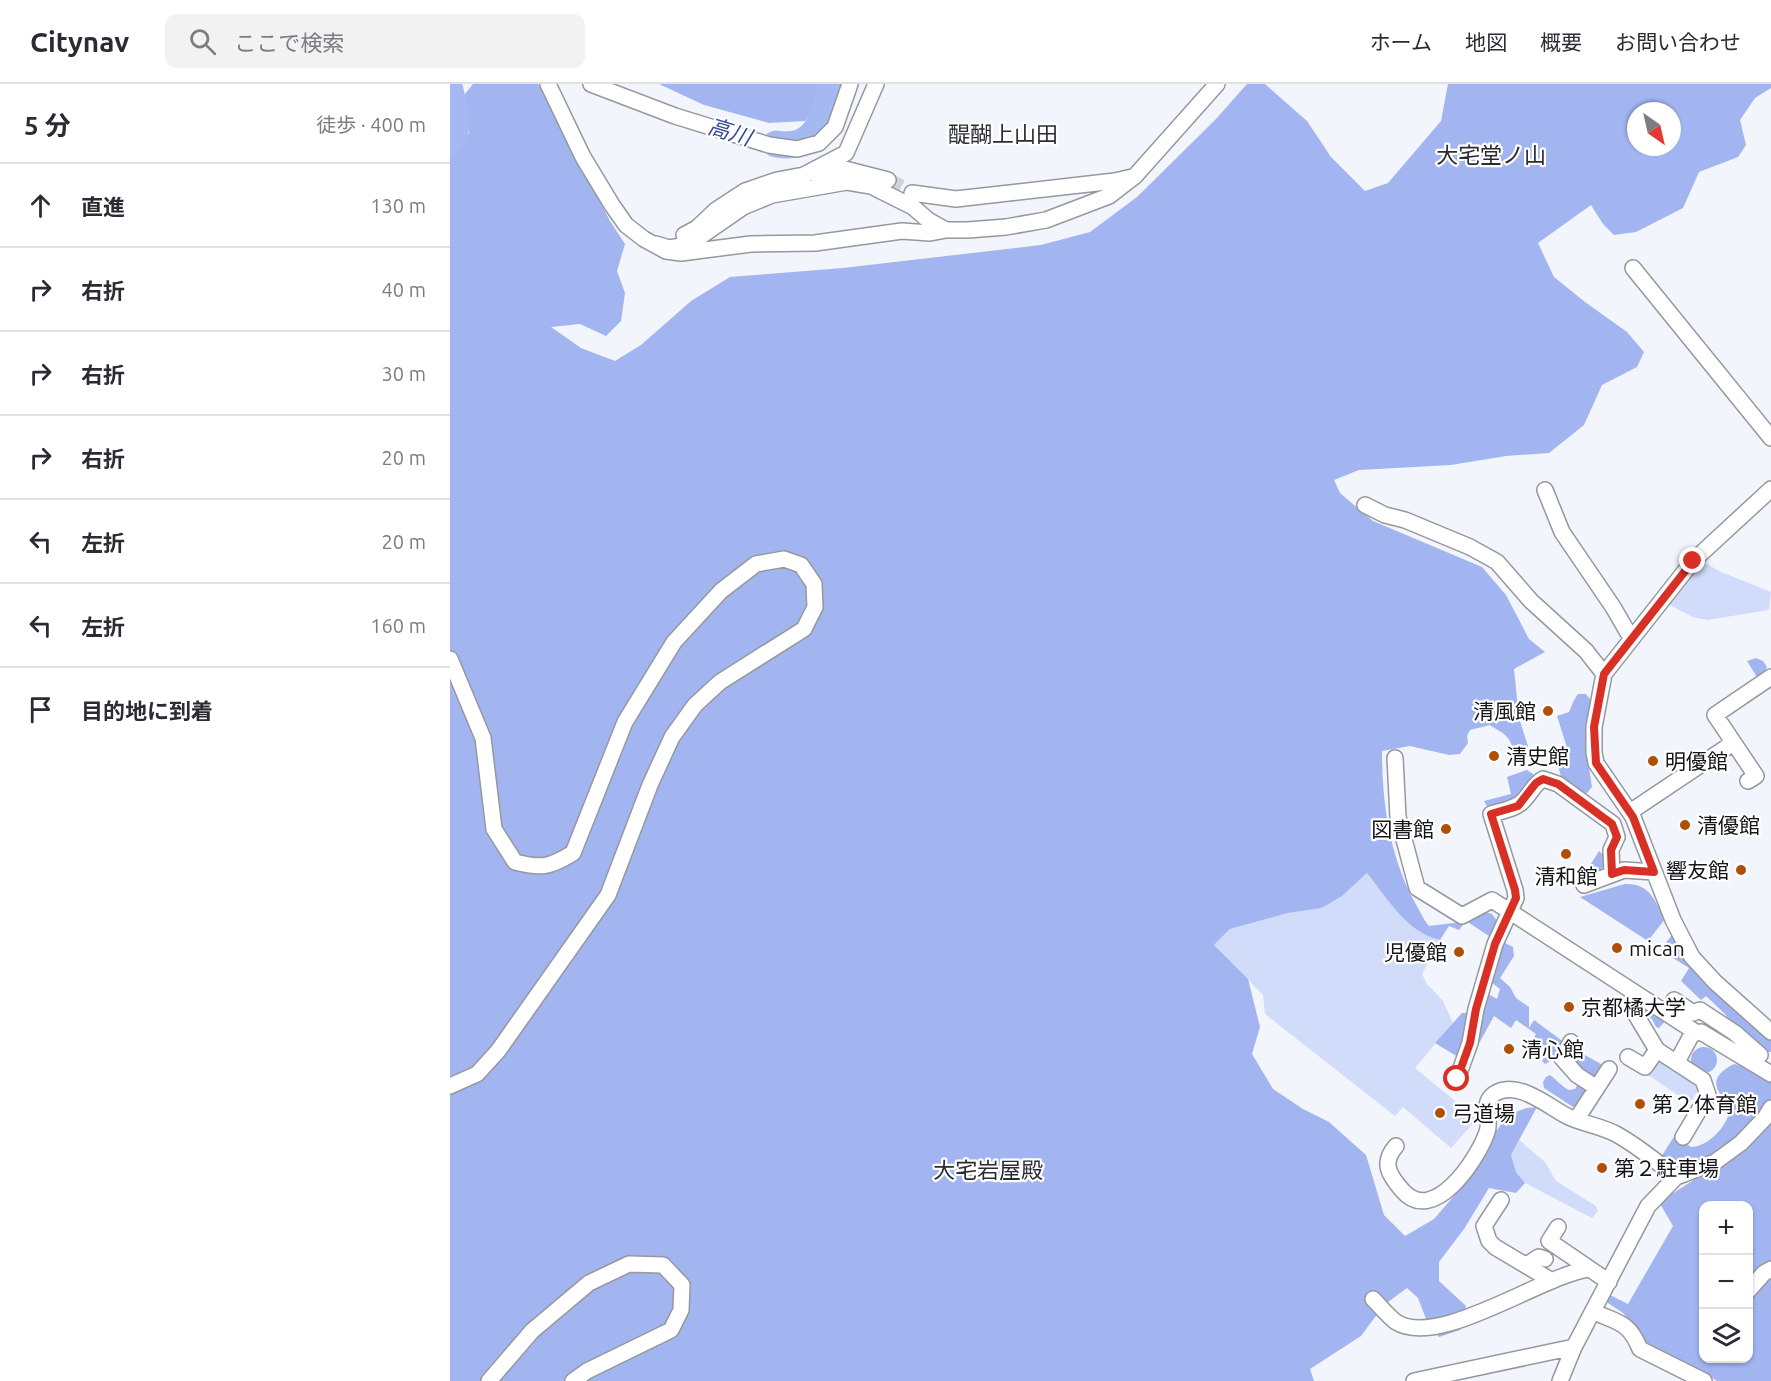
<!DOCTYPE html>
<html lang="ja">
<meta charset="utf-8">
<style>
body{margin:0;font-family:Ubuntu,"Noto Sans JP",sans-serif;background:#f2f2f3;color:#2b2b33}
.controls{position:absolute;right:18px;bottom:18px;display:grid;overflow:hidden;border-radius:12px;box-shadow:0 2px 4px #0004}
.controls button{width:54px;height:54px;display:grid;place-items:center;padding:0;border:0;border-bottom:2px solid #e1e1e2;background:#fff;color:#2b2b33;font:30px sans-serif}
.compass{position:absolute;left:1177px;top:18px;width:54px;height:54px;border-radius:50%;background:#fff;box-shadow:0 2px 4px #0004;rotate:146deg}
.stop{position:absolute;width:18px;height:18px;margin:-14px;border:4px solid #d93025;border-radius:50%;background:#fff}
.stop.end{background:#d93025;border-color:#fff;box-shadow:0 2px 6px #0008}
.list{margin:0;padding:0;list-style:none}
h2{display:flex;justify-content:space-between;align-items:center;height:78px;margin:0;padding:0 24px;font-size:26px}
h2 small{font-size:20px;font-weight:400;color:#7c7c81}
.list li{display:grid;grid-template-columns:39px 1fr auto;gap:18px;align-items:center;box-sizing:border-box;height:84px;padding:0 24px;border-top:2px solid #e1e1e2}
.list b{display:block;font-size:22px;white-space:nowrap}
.list em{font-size:20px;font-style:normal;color:#7c7c81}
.icon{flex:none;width:33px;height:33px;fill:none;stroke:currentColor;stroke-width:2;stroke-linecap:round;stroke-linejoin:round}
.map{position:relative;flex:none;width:1321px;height:1297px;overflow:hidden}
header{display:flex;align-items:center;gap:36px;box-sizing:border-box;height:84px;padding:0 30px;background:#fff;border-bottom:2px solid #e1e1e2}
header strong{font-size:28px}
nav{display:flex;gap:33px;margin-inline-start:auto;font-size:21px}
.search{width:420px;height:54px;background:#f2f2f3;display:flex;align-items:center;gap:15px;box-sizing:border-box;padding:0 21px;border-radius:12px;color:#7c7c81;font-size:22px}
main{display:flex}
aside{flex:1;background:#fff}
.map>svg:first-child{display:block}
</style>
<header>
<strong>Citynav</strong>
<div class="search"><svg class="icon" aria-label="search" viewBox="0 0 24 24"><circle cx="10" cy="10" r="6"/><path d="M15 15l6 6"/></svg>ここで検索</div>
<nav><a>ホーム</a><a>地図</a><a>概要</a><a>お問い合わせ</a></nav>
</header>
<main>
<aside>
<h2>5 分<small>徒歩 · 400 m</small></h2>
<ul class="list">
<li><svg class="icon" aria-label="ahead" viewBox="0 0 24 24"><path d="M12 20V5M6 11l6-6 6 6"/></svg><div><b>直進</b></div><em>130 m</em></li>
<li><svg class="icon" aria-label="right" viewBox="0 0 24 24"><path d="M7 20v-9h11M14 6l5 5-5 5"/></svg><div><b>右折</b></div><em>40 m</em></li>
<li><svg class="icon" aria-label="right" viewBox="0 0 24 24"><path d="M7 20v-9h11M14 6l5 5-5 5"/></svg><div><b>右折</b></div><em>30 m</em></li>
<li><svg class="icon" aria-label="right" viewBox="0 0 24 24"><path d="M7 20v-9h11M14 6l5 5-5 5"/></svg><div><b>右折</b></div><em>20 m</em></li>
<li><svg class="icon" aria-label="left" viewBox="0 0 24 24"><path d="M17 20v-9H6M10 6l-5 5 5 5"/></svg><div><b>左折</b></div><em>20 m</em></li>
<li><svg class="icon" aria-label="left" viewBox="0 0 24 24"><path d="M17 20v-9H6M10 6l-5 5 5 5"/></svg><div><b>左折</b></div><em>160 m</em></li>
<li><svg class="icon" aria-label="arrive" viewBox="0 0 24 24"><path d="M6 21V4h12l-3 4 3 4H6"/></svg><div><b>目的地に到着</b></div></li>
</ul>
</aside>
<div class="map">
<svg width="1321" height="1297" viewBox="0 0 1321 1297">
<rect width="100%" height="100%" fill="#f2f5fc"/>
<path fill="#d1dcfb" d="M1252 477 1271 488 1321 508 1319 526 1257 536 1243 533 1218 520Z
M917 789C937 814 957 849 990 856L972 890 977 900 993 917 1003 939 965 984 1027 1035 1001 1064 953 1023 945 1032 815 930 813 911 764 861 780 845 838 829 872 824 892 812Z
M1207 976 1247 1001V1008L1240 1019 1198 991Z
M1069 1056 1095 1078 1106 1097 1146 1122 1148 1127 1142 1134 1075 1099 1066 1088 1061 1071Z"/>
<path fill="#a2b5f0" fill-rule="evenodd" d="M23 0H88L160 137 175 160 167 187 175 209 171 237 156 252 130 240 101 243 131 264 165 277 191 261 241 217 280 193 393 184 591 161 640 148 687 113 766 35 797 0H815L857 37 881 73 915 107 938 99 991 37 998 0H1321V4L1305 14 1290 36 1296 61 1288 73 1249 88 1233 124 1186 148 1164 151 1153 140 1141 121 1088 159 1104 193 1135 218 1177 248 1194 268 1187 283 1152 301 1134 341 1099 369 1056 372 1001 381 909 386 884 396 890 409 923 437 1032 483 1056 511 1079 555 1095 568 1064 585 1069 634 1078 662 1077 669 1071 672C1062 667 1063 660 1057 653 1053 648 1045 645 1040 641L1020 646 1017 652 1018 659 1010 670 999 671 960 662 932 667C932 710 937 751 952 791 958 807 967 822 975 837L979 842 1012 838 1033 827 1042 830 1047 837 1042 854 1016 837 1009 846 999 842 990 856C957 849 937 814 917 789L892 812 872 824 838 829 780 845 764 861 798 895 810 943 802 970 823 1005 853 1025 879 1038 916 1071 934 1131 955 1152 984 1135 1003 1113 1057 1031 1077 1024 1087 1023 1061 1071 1066 1088 1075 1099 1066 1109 1039 1104 1014 1145 989 1178V1197L1016 1222 1010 1246 989 1253 978 1240 968 1214 957 1204 934 1221 911 1252 860 1285 864 1297H0V68L9 62 19 49 14 11ZM1186 27H1222V63H1186Z
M209 0H378L373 12 355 37 319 39 254 21Z
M1306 574 1313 577 1317 583 1314 589 1307 593 1297 577Z
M1128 610H1136L1142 618 1137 671 1142 703 1137 709 1131 710 1112 696 1107 678 1120 673 1107 632 1119 628 1124 616Z
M1077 686 1083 690C1082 715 1057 718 1038 724L1034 717 1061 710 1057 693Z
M1149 767 1155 772V782L1147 789 1137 786Z
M1175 800C1200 799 1204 816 1215 835L1198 857 1130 813Z
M1222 851C1249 892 1285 925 1321 957V968H1316L1289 947 1274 929 1256 912 1251 916 1231 897 1239 884 1210 866Z
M1053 858 1063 863 1064 872 1050 894 1060 903 1066 914 1079 923V944L1084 936 1111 956 1113 960 1103 976 1095 980 1092 977 1097 968 1082 957 1086 950 1066 936 1061 944 1044 932 1020 976 1038 910 1047 915 1050 905 1041 898Z
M1181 917 1208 934 1211 929 1218 934 1209 944 1206 943 1202 935 1179 920Z
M1012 929H1018L1021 940 1008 973 985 959Z
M1241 976a13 13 0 1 1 26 0a13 13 0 1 1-26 0Z
M1123 966H1126L1151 980 1153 984 1146 996 1130 990 1119 969Z
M1284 980 1294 982 1321 997C1321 1002 1321 1011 1321 1016 1313 1041 1262 1074 1237 1080 1227 1082 1219 1079 1211 1073L1225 1051 1241 1063C1259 1063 1282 1038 1280 1020 1262 1005 1260 992 1284 980Z
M1100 991C1107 996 1111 1002 1119 1006L1125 1005 1128 1000 1139 1005 1130 1022 1123 1023 1094 1004 1093 998 1096 993Z
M1321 1032V1297H1267L1258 1291 1230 1282 1198 1260 1173 1229 1158 1219 1156 1215 1160 1211 1178 1220 1223 1142 1209 1118 1277 1075ZM1254 1122H1298V1274H1254Z"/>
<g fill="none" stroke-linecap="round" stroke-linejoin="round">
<path stroke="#a4b8f2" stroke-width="27" d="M0 6C3 24 12 41 0 57
M326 60C368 67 374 32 382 0"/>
<path stroke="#d1d3da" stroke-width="15" stroke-dasharray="15 8" stroke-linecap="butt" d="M438 96 462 109"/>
<defs>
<path id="minor" d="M98 0 133 73 162 121 176 141 194 155 216 167 231 169 301 160 365 159 452 147 480 149 496 146
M141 0 225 32 319 61 347 65 369 59 385 43 400 0
M366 90 395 85 438 96
M462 109 506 115 665 97 682 93
M234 151 247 144 266 126 295 107 327 96 354 91 396 69 426 0
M206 160 219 164 238 161 293 123 322 111 397 98 421 102 463 123 478 136 496 146H518L556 143 596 136 659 112 685 92 767 0
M1183 184 1321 354
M1321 405 1243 477 1154 590 1144 643V668L1146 679 1183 733 1223 836 1242 873 1265 898 1321 948
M1095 406 1112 448 1163 523 1181 554
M915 421 935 431 955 436 1020 463 1047 478 1081 517 1136 567 1154 590
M0 575 33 654 44 745 65 778C92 785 100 783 123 769L175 638 224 558 271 507 306 480 334 475 351 481 364 500 365 523 354 545 270 598 245 621 222 653 200 701 158 811 48 967 27 990 0 1002
M945 674 948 733 967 804 1012 832 1042 816 1247 949
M1298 697 1306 692 1265 631 1321 593
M1180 728 1283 659
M1134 801 1174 786 1204 788
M1224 916 1243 929 1250 926 1285 949 1310 971
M1186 931 1207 966
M1121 958 1112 974 1127 991 1147 1004
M1178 973 1195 983 1207 966 1253 996 1258 1011 1233 1053
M1227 978 1242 950 1251 948 1321 990
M1007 995 1020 959 1026 925 1045 860 1066 814 1065 806 1041 730C1051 727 1066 725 1073 717 1081 709 1084 700 1093 695L1108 700 1163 740 1167 753 1161 766 1162 790
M1126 1036 1159 985
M946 1062C931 1079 939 1091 952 1106 983 1143 1028 1075 1037 1048 1042 1036 1030 1020 1044 1010 1067 994 1100 1024 1119 1033 1134 1040 1151 1042 1166 1050 1188 1062 1207 1078 1226 1093
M1051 1116 1034 1142 1039 1157 1045 1163 1102 1197
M1108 1143 1099 1157 1159 1198
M1076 1181 1089 1173 1095 1175
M1298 1207 1314 1189 1321 1185
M923 1215C930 1222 938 1232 946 1238 989 1265 1092 1191 1139 1185
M1144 1228C1169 1239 1179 1238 1190 1265L1254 1297
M1124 1263 1198 1122 1226 1093 1265 1078 1291 1059 1315 1034 1321 1024
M39 1297 82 1247 139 1199 179 1180 213 1181 232 1201 231 1226 221 1246 137 1287 123 1297
M964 1297 1124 1263 1110 1297"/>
</defs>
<use href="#minor" stroke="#96989e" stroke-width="18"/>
<use href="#minor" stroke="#fff" stroke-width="15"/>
</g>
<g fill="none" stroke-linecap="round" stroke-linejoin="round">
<path stroke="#d93025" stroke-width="8" d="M1007 995 1020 959 1026 925 1045 860 1066 814 1065 806 1041 730 1068 722 1086 699 1093 695 1108 700 1162 740 1167 753 1161 766 1162 790 1174 786 1204 788 1183 733 1146 679 1144 643 1154 590 1243 477"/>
</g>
<g fill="#af4f08" stroke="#fff" stroke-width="2">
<circle cx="1098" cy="627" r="6"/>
<circle cx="1044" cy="672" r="6"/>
<circle cx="1203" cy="677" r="6"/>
<circle cx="1235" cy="741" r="6"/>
<circle cx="996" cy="745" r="6"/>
<circle cx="1116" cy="770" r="6"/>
<circle cx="1291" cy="786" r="6"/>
<circle cx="1167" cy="864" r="6"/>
<circle cx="1009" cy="868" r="6"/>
<circle cx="1119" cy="923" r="6"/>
<circle cx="1059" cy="965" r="6"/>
<circle cx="1190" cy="1020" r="6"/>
<circle cx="990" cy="1029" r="6"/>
<circle cx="1152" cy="1084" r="6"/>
</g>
<g text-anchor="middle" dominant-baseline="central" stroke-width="4.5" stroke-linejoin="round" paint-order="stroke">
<g font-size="21" fill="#141517" stroke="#fff" text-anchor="start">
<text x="1086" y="627" text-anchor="end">清風館</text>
<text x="1056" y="672">清史館</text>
<text x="1215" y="677">明優館</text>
<text x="1247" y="741">清優館</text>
<text x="984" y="745" text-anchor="end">図書館</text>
<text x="1279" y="786" text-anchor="end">響友館</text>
<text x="1116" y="792" text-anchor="middle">清和館</text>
<text x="1179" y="864">mican</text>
<text x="997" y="868" text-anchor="end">児優館</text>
<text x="1131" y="923">京都橘大学</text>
<text x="1071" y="965">清心館</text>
<text x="1202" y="1020">第２体育館</text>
<text x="1002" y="1029">弓道場</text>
<text x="1164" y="1084">第２駐車場</text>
</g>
<g font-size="22" font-style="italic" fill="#394b91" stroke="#fff">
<text transform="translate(280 47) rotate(17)">高川</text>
</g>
<g font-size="22" fill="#2a2c31" stroke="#fff">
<text x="553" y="49">醍醐上山田</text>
<text x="1041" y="70">大宅堂ノ山</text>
<text x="538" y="1085">大宅岩屋殿</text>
</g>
</g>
</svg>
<div class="controls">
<button>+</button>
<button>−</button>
<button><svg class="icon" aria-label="layers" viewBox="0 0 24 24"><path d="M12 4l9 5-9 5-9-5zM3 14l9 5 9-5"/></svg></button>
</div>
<svg class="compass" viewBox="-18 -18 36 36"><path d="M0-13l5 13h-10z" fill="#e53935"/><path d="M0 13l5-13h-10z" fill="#7c7c81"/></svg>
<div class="stop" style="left:1007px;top:995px"></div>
<div class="stop end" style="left:1243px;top:477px"></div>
</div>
</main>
